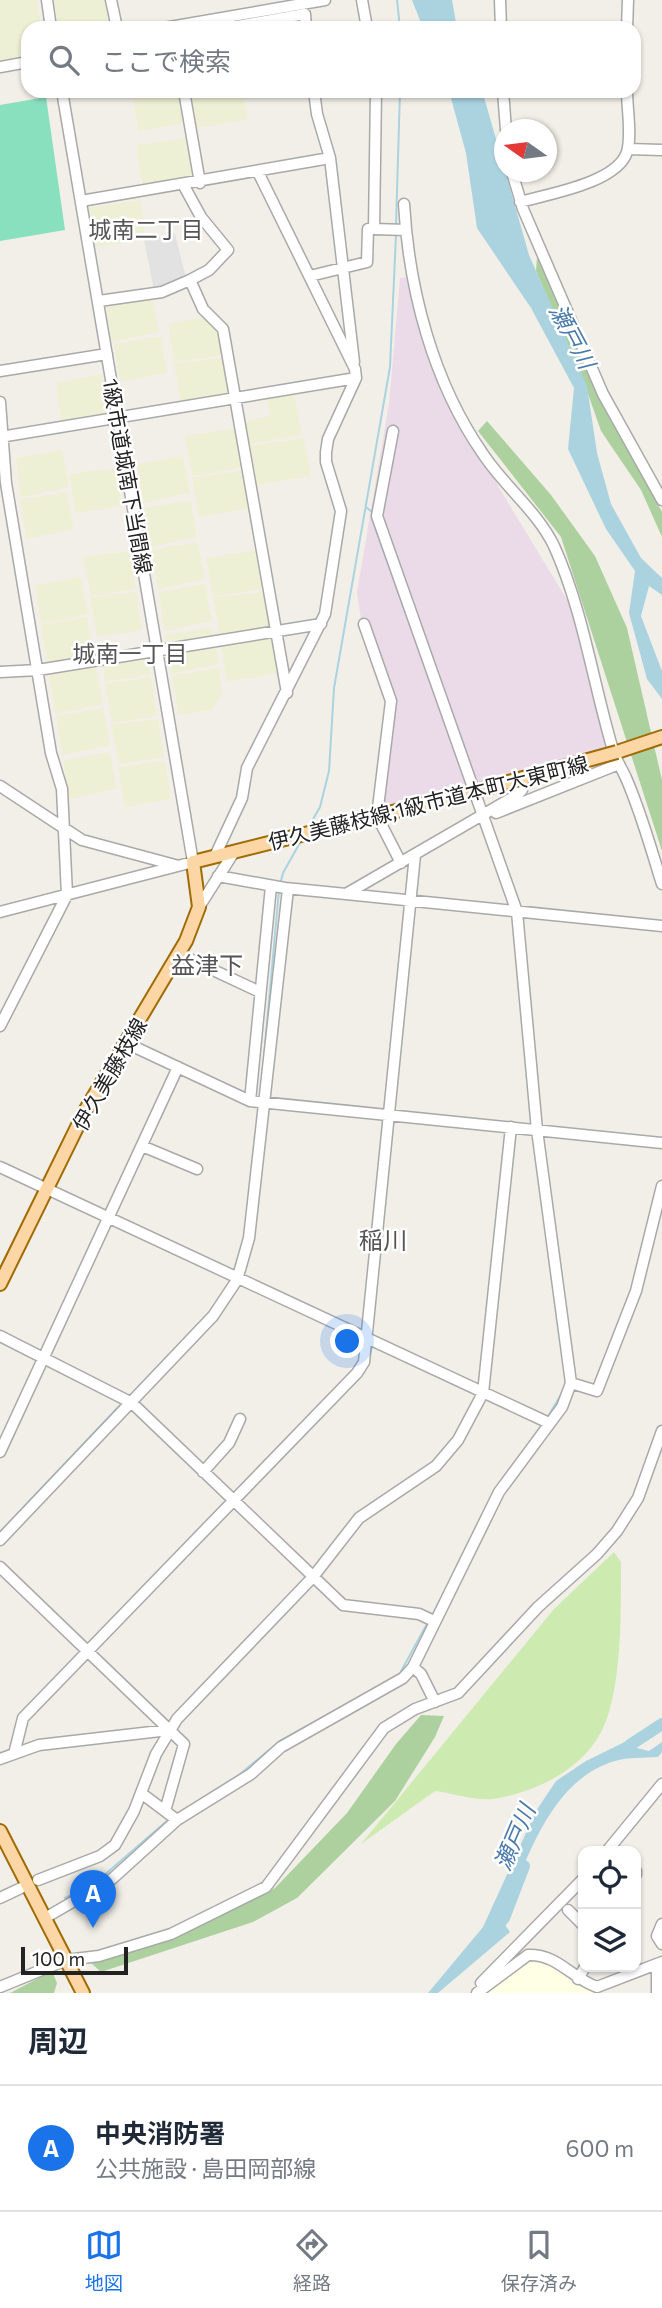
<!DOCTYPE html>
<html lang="ja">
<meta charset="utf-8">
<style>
body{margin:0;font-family:Commissioner,"Noto Sans JP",sans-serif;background:#f2f2f3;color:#1f2937}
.controls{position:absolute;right:21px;bottom:21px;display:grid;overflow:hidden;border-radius:14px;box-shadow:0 2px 5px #0004}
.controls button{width:63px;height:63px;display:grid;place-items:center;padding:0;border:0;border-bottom:2px solid #e0e1e3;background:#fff;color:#1f2937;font:35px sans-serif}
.compass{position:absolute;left:494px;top:119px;width:63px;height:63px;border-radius:50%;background:#fff;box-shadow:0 2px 5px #0004;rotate:284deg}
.scale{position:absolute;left:21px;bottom:18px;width:107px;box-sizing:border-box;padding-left:7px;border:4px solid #222;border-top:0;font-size:19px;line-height:24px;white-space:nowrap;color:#222;-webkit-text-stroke:5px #fff;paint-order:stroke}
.you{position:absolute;left:348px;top:1342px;width:24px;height:24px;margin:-18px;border:5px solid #fff;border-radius:50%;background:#1a73e8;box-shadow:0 0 0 10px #1a73e833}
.badge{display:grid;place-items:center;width:46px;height:46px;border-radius:50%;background:#1a73e8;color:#fff;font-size:23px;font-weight:700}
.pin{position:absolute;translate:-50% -58px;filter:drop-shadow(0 2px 4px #0008)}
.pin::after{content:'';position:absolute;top:37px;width:24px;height:21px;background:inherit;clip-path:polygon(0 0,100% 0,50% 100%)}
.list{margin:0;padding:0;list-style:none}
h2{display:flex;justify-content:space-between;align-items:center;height:91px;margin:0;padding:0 28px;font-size:30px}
h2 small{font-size:23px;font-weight:400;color:#747a83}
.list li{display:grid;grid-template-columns:46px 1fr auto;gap:21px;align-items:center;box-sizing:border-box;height:126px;padding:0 28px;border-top:2px solid #e0e1e3}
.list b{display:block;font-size:26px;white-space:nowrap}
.list p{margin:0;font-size:23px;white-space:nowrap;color:#747a83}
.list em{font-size:23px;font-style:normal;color:#747a83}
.icon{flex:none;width:38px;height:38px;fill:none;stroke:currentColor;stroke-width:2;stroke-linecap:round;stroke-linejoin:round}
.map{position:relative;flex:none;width:662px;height:1993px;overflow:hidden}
.search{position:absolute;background:#fff;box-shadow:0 2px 5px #0004;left:21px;right:21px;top:21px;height:77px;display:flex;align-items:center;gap:18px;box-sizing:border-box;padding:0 24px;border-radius:21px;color:#747a83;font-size:26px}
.sheet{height:217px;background:#fff}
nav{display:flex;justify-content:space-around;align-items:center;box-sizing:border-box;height:98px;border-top:2px solid #e0e1e3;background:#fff;font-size:19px;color:#747a83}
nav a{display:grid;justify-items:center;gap:4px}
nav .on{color:#1a73e8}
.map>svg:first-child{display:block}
</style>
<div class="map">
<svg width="662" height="1993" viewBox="0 0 662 1993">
<rect width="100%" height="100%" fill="#f2efe9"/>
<path fill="#ebdbe8" d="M409 277 437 370 501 491 569 603 607 751 382 808 391 701 363 633 357 592 389 404 400 278Z"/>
<path fill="#ffffe5" d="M532 1960 555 1964 581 1987 599 1993H484Z"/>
<path fill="#eef0d5" d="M0 0H37L42 28H28V56L0 60Z
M54 0H106L110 22 59 28Z
M185 91 190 122 138 131 132 92Z
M190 91H243L248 120 196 128Z
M188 138 194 176 142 184 136 145Z
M140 200 146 239 94 247 87 208Z
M152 295 159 332 111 342 106 303Z
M206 317 220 326 226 354 174 363 168 324Z
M161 336 167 373 120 382 114 344Z
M226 357 233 395 181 403 174 364Z
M102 374 109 412 61 421 56 383Z
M294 391 302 435 249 444 245 422 270 416 266 395Z
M239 428 246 467 192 476 185 436Z
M304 438 311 476 257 485 250 446Z
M62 450 69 487 21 497 16 458Z
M183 456 190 493 143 503 137 464Z
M116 468 122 506 76 513 69 474Z
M246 470 252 508 199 517 192 478Z
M67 492 74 529 26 539 20 500Z
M191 500 197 537 150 547 144 508Z
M198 542 205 579 158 589 152 550Z
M259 550 266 588 213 597 206 558Z
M130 551 136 589 91 596 83 557Z
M81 577 88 614 41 624 35 585Z
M205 584 212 621 164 631 159 592Z
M267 591 273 629 220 638 213 598Z
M136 592 142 630 97 637 90 598Z
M87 617 94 655 47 664 41 625Z
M212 627 219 664 171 674 165 635Z
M274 635 280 673 227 682 220 643Z
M146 651 151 674 105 682 102 660Z
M96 667 103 704 55 714 49 675Z
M219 668 222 694 212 710 178 715 172 676Z
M151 677 157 716 112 723 105 684Z
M103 708 110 745 62 755 56 716Z
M158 719 164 757 119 764 111 725Z
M110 752 117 789 69 799 63 760Z
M165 761 171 799 125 807 118 767Z"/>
<path fill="#cdebb0" d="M614 1552 621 1562C621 1607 622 1678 606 1721 589 1767 538 1792 493 1799 475 1801 452 1793 435 1791L361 1844 554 1609Z"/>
<path fill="#add19e" d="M537 257 607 413 662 512V537L641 490 601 431 587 391 536 271Z
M487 421 551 495 595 556 627 628 662 780V851L561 537 478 431Z
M421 1715 444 1716 435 1737 395 1801 297 1898 253 1922 101 1972 91 1963 275 1888 347 1813 396 1744Z
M52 1971 57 1983 54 1993H10Z"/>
<path fill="#88e0be" d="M46 97 65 230 0 241V105Z"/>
<path fill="#e2e2e2" d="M175 234 186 278 154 290 144 240Z"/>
<path fill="#aad3df" d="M412 0H452L457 28H423Z
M449 91H481L484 97 529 255 587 386 597 453 611 504 641 558 662 578V595L649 586 641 616 662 671V699L647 679 629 613 635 571 606 529 568 449 574 388 531 308 477 228 466 153Z
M649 1730 633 1747 649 1751 662 1742V1752L658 1757C644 1758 628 1757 615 1761 549 1780 525 1864 502 1921L510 1932 438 1993H428L483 1927 536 1811 556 1781 586 1761Z"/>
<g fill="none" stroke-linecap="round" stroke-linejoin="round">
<path stroke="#aad3df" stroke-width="2" d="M397 0 400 28
M396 225 400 91
M366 507 373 513
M372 519 429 678
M308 828 320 807 329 771 334 688 390 367 396 235
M280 885 283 873 302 839
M261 1090 279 890
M530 1103 532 1125
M129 1397 212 1310
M547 1418 562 1393
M514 1464 541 1426
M0 1532 122 1403
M433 1614 462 1557
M399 1675 428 1622
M177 1814 239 1775 280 1741 385 1683
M94 1884 169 1819
M65 1898 86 1888"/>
<path stroke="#aad3df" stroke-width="12" d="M630 1745 662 1724
M491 1934 504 1918 524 1866"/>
<defs>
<path id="minor" d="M47 0 51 28
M111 0 117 28
M362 0 367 28
M500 0 501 28
M164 28 325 0
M226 28 305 14 306 28
M627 28 628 0
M0 67 28 62
M184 91 200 183
M376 91 374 229 406 230
M503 91 506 130
M628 149 662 150
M330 158 354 362
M512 172 523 209 603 394 662 500
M184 186 201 217 228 250 209 270 190 280
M81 201 330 158 317 114 314 91
M520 202C548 194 617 183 627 152 632 135 627 109 627 91
M404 204C409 290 433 382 483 454 504 486 537 511 554 546 583 610 593 683 613 750 616 760 622 769 626 778 641 812 651 849 662 884
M310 276 367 262 368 229H374
M99 301 162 292 190 280 203 309 223 329 287 693
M0 371 107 354
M0 402 6 483 51 753 62 789 67 895 0 1026
M393 431 377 516 517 912 537 1130 571 1383
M0 437 356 378
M364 624 391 701 377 816 401 863
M0 672 38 670 321 624
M0 786 82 840 175 865
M496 813 619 764
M215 856 242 798 247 768 325 614 341 511 326 462V452L328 439 356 378 355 369 258 172
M218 876 285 888 346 894 517 795 522 790V780
M346 894 662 926
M199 907 234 852
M0 912 193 862 62 91
M179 954 260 992
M126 1043 250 1101 662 1143
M250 1101 271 886
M142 1146 197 1169
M0 1167 549 1423
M0 1336 132 1403 343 1605 419 1614 434 1621
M0 1452 178 1067
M203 1472 229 1443 240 1419
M0 1540 213 1316 237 1280 249 1238 288 889
M0 1567 184 1744 165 1811
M413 1667 421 1674 435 1702
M14 1754 23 1718 357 1373 364 1362 415 855
M0 1759 39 1745 169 1730
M141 1793 177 1820
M607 1851 662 1784
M636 1871V1875
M38 1880 100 1856 115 1845 134 1811 156 1754 177 1719 313 1577 359 1518 436 1466 458 1440 483 1393 511 1127
M0 1898 21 1888
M568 1910 583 1925
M45 1918 112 1879 177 1820 251 1774 281 1747 403 1678 413 1667 499 1492 562 1407 571 1383 597 1391 636 1291 662 1186
M662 1924 657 1936 662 1944
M578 1979 585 1967
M481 1983 583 1879
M0 1987 66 1960 99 1956 171 1934 266 1887 384 1728 415 1709 458 1693 538 1607 597 1554 617 1531 638 1498 662 1431
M477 1993 528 1955C558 1954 571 1978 597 1987L662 1962
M657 1993V1964"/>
<path id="major" d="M617 752 662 737
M0 1284 85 1111 186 941 199 907 193 862 476 791
M0 1831 83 1993"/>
</defs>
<use href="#minor" stroke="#a9a9a9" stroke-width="13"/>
<use href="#major" stroke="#a06b00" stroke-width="16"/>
<use href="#minor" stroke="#fff" stroke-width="10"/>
<use href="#major" stroke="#fcd6a4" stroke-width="12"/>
<defs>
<path id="major-bridge" d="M476 791 617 752"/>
</defs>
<use href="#major-bridge" stroke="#a06b00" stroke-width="16" stroke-linecap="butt"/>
<use href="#major-bridge" stroke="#fcd6a4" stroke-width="12"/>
</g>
<g text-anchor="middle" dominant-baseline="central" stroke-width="5" stroke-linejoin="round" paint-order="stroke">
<g font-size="21" fill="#222" stroke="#fff">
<text transform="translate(128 476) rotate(80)">1級市道城南下当間線</text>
<text transform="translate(428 802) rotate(-14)">伊久美藤枝線;1級市道本町大東町線</text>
<text transform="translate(109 1074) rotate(-60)">伊久美藤枝線</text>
</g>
<g font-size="23" fill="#555" stroke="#fff">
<text x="146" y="229">城南二丁目</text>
<text x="130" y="653">城南一丁目</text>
</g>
<g font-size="23" font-style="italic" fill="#4a7aab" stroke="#fff">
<text transform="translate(573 336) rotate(62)">瀬戸川</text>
<text transform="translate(514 1837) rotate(-67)">瀬戸川</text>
</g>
<g font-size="24" fill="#555" stroke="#fff">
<text x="207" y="964">益津下</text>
<text x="383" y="1239">稲川</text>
</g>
</g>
</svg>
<div class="controls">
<button><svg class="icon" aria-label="locate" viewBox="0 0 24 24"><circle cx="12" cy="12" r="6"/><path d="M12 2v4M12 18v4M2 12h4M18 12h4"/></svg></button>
<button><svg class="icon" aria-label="layers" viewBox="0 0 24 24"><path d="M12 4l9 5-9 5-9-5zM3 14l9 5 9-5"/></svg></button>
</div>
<svg class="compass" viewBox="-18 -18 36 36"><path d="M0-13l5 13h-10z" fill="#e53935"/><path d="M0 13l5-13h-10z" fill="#747a83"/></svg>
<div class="scale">100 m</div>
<div class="you"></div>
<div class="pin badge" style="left:93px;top:1928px">A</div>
<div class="search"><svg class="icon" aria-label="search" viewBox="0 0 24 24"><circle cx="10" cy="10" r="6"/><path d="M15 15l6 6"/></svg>ここで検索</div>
</div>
<section class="sheet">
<h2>周辺<small></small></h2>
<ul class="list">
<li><span class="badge">A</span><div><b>中央消防署</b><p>公共施設 · 島田岡部線</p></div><em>600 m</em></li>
</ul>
</section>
<nav>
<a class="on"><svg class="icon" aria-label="map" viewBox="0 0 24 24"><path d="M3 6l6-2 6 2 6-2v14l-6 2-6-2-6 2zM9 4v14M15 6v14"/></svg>地図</a>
<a><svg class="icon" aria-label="directions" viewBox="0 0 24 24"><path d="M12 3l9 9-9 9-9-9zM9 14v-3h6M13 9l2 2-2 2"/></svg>経路</a>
<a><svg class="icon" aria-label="saved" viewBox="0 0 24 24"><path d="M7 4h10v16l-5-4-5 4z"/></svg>保存済み</a>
</nav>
